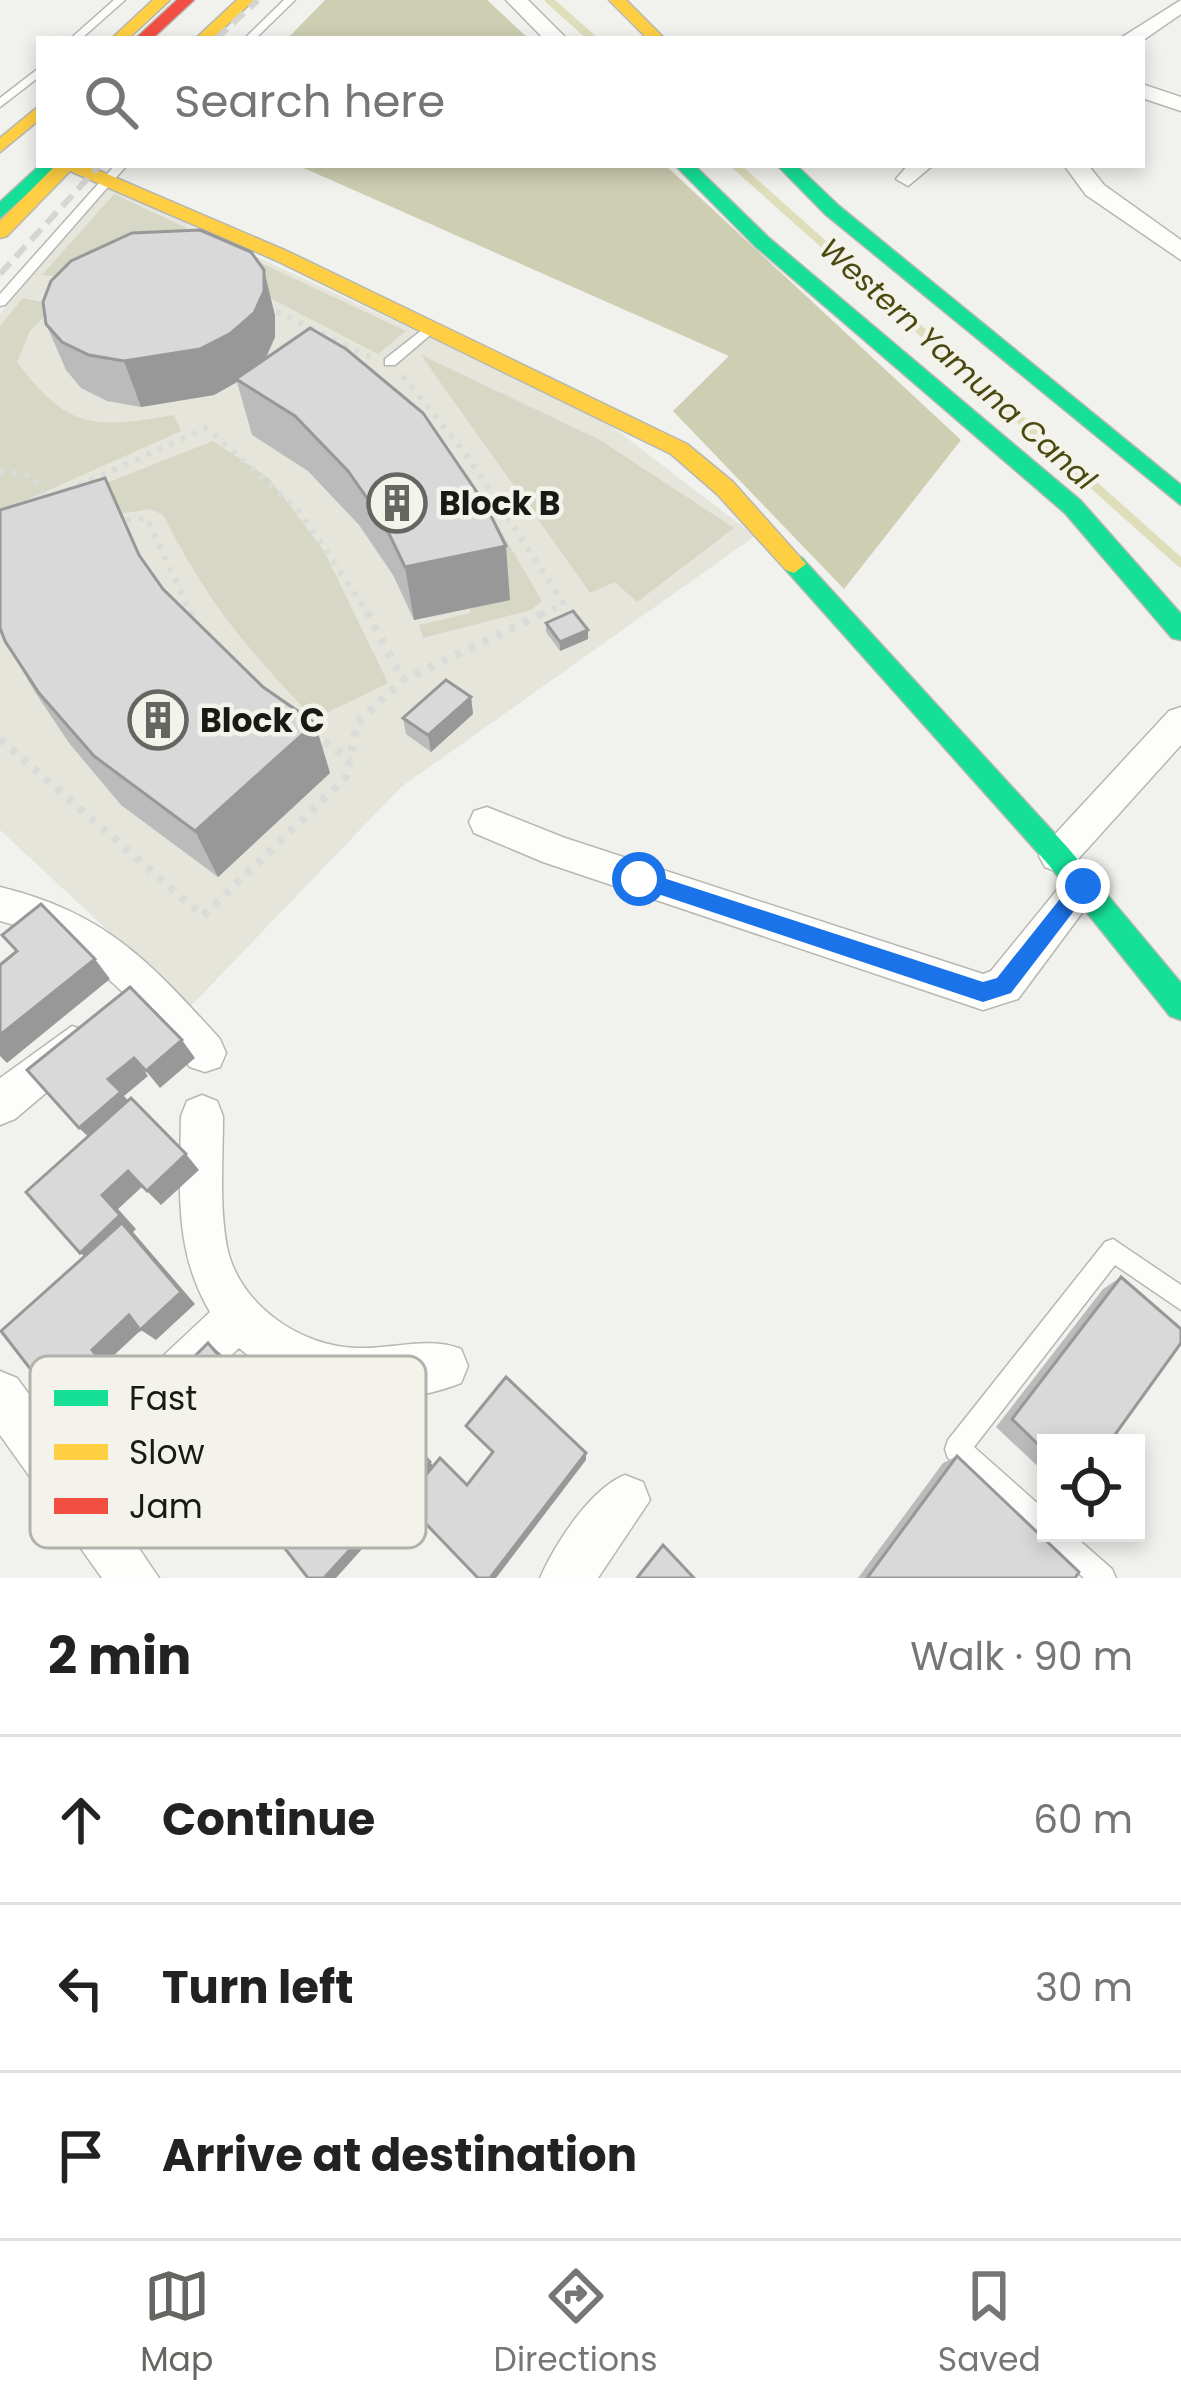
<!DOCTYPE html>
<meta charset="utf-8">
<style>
body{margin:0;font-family:Poppins,sans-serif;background:#f6f6f6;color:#222}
.controls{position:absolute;right:36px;bottom:36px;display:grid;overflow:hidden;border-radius:0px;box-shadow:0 6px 18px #0003}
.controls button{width:108px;height:108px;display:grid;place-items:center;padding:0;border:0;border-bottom:3px solid #e0e0e0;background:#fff;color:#222;font:60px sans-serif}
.stop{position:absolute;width:36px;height:36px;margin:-27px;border:9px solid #1a73e8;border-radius:50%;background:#fff}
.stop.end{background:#1a73e8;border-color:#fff;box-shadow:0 3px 12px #0008}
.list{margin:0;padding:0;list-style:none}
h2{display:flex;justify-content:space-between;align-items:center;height:156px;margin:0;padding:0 48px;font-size:51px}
h2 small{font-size:39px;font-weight:400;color:#767676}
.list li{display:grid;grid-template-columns:78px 1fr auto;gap:36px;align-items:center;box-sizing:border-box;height:168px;padding:0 48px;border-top:3px solid #e0e0e0}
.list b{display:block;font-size:45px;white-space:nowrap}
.list em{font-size:39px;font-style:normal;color:#767676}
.icon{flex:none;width:66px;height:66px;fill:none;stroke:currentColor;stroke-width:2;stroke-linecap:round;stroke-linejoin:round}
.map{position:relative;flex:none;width:1181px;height:1578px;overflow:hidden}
.search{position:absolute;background:#fff;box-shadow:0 6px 18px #0003;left:36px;right:36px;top:36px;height:132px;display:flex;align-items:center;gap:30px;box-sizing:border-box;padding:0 42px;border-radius:0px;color:#767676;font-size:45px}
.sheet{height:660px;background:#fff}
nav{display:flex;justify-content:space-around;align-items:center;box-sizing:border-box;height:168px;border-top:3px solid #e0e0e0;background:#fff;font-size:33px;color:#767676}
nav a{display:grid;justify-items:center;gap:6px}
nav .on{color:#656561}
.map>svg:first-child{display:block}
</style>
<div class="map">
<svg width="1181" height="1578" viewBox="0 0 1181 1578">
<rect width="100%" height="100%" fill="#f1f1ed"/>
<path fill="#e5e5dc" d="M107 187 598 416 755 536 401 787 190 1007 0 830V314Z"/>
<path fill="#d7d7c5" d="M114 194 406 331 378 354 150 236 84 279 42 275Z
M23 298 55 305 30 331 17 362C68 430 94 429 174 415L181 431 0 512V326Z
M421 355 600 440 734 528 637 602 615 582 590 593Z
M213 441 269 478 324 551 388 683 314 719C245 646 210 606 163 515L151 509 99 517 76 495Z
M468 475 542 601 531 610 423 638 419 625 471 613 443 482Z"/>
<path fill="#ceceb2" d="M325 0H487L529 39H287Z
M297 165H665L961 440 844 589 673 411 729 356Z"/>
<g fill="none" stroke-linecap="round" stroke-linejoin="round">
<path stroke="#dfdebb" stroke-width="8" d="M549 0 593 39
M735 165 857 274"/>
<path stroke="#dfdebb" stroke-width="9" d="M854 271 1181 563"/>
<defs>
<path id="lane" d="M114 0H125L81 39H70Z
M284 0H295L255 39H244Z
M39 68V77L0 107V98Z
M115 165H127L5 305 0 306V294Z
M431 323 438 327 436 330 395 365H385V359Z
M1113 1239 1181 1285V1310L1115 1265 974 1447 1046 1511V1533H1071L1112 1569 1116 1578H1084L948 1458 945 1449 948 1440 1105 1242Z"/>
<path id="street" d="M506 0H528L567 39H544Z
M1181 0V14L1142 41 1119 39Z
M1142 84 1181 97V111L1142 98Z
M908 165H933L908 186 896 179Z
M1064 165H1088L1104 185 1181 240V260L1086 195Z
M1181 707V745L1071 867 1058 872 1045 867 1039 856 1045 845 1169 711Z
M487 807 565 838 983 974 991 971 1070 874 1083 869 1096 874 1102 886 1018 999 983 1010 543 862 474 833 469 822 474 811Z
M0 887C106 913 149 961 220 1039L226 1053 220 1067 205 1072 190 1067C134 1001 87 943 0 921Z
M72 1026 86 1031 92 1045 86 1059 15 1119 0 1125V1078Z
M202 1095 217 1101 223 1116C223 1159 219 1205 227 1247 239 1306 303 1348 359 1348 392 1349 430 1336 461 1349L468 1366 461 1383C389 1412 297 1398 239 1348L96 1485 159 1578H102L0 1435V1371L17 1378 67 1446 210 1312C173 1250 180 1185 181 1116L187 1101Z
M625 1475 643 1482 650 1500 598 1578H540C555 1544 590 1489 625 1475Z"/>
<path id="fast" d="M40 165H60L0 218V202Z
M675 165H694L769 238 1081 501 1181 614V640L1172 638 1065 513 755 246Z
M777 165H796L839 206 1181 485V505L825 214Z
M794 555 802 558 1068 848 1181 983V1020L1170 1016 1048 864 786 570 782 564Z"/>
<path id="slow" d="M153 0H170L128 39H111Z
M237 0H254L212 39H195Z
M609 0H626L665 39H648Z
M39 106V120L0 152V138Z
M56 165H86L289 252 687 444 733 482 806 564 794 573 786 570 717 494 671 454 275 260 70 171 7 236 0 238V221Z"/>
<path id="jam" d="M177 0H194L152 39H135Z"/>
</defs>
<use href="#lane" stroke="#b6b6b3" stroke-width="3"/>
<use href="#street" stroke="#b6b6b3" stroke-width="3"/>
<use href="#fast" stroke="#b6b6b3" stroke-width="3"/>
<use href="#slow" stroke="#b6b6b3" stroke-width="3"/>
<use href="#jam" stroke="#b6b6b3" stroke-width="3"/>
<path stroke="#dbdbda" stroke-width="6" stroke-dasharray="4.5 8" stroke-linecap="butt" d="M265 306 370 357
M403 376 468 457 564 604 540 615
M0 471 32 476 50 503
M67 491 207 428 300 512 369 615
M114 521 147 518 191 615"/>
<path stroke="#dbdbda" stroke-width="8" stroke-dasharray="6 9" stroke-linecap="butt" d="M189 612 193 621
M367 612 403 680
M312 733 350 760
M0 739 203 916 346 777 357 723 403 680 546 612"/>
<use href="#lane" fill="#fdfdfc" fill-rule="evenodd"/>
<use href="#street" fill="#fdfdfc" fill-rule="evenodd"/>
<use href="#fast" fill="#16e098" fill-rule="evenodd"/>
<use href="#slow" fill="#ffcf43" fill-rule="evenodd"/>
<use href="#jam" fill="#f24e42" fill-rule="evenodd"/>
<path stroke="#d5d5d4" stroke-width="6" stroke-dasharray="15 8" stroke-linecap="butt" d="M216 39 258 0
M0 274 100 165"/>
</g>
<path fill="#bbb" d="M264 270 275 316V337L266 359 510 600 414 620 393 575 359 525 308 471 252 435 237 382 214 395 141 407 107 401 81 388 66 370 46 324Z
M139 555 163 589 263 687 315 723 330 773 218 877 121 805 69 743 35 692 5 641Z
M546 623 588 630V639L560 651 546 632Z
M471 697 473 714 431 752 406 734 403 718Z
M1121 1277 1046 1443V1474L996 1427 1103 1289Z
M957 1456 1075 1578H858L943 1463Z"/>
<path fill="#989898" d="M264 270 275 316V337L265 359 236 379 237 382 214 395 141 407 124 361Z
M506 546 510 600 414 620 405 567Z
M588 630V639L560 651V642Z
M471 697 473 714 431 752 428 735Z
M315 723 330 773 218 877 195 831Z
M95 959 110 979 7 1063 0 1056V1035Z
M182 1040 195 1058 160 1088 146 1071Z
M134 1058 148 1076 124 1096 136 1109 96 1144 79 1128 108 1079Z
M186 1154 199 1170 161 1205 147 1191Z
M128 1171 143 1186 118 1209 136 1229 133 1232 195 1304 156 1340 141 1330 109 1360 121 1374 78 1414 59 1406 92 1350 97 1266 80 1253 102 1195Z
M208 1343 221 1354 282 1424 165 1549 148 1545 271 1416Z
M360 1383 435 1468 336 1578H324L430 1462Z
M129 1422 145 1430 168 1458 152 1451Z
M586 1453V1460L496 1578H490Z
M288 1457 299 1464 328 1498 318 1493Z"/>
<path fill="#d9d9d9" stroke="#989898" stroke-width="3" d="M200 230 251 252 264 270V291L254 313 231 333 200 349 124 361 89 355 62 342 46 324 43 302 51 281 71 261 132 233Z
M310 328 346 349 423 413 485 504 506 546 405 567 383 521 348 471 295 416 236 379Z
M105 478 139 555 163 589 263 687 315 723 195 831 94 756 39 693 5 641 0 628V510Z
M573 611 588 630 560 642 546 623Z
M446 680 471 697 428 735 403 718Z
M41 904 95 959 0 1035V965L17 951 2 935Z
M130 987 182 1040 146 1071 134 1058 108 1079 121 1092 79 1128 27 1070Z
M131 1098 186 1154 147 1191 128 1171 102 1195 120 1215 80 1253 26 1192Z
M122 1223 181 1292 140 1330 129 1315 92 1350 103 1364 59 1406 1 1331Z
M1121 1277 1181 1329V1343L1109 1443H1046V1452L1012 1419Z
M208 1343 271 1416 148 1545 85 1466 129 1422 152 1451 189 1413 166 1385Z
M506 1377 586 1453 490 1578H478L404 1501 440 1458 467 1485 493 1452 466 1426Z
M360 1383 430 1462 324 1578H308L247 1500 288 1457 318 1493 354 1456 323 1420Z
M957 1456 1079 1572 1075 1578H867Z
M663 1545 694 1578H637Z"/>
<path fill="#1a73e8" d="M639 870 983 982 997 978 1075 880 1083 877 1093 886 1011 993 983 1002 631 885 628 879Z"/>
<defs>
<symbol id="building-ring" viewBox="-11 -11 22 22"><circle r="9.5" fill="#f3f3eb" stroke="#656561" stroke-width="1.5"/><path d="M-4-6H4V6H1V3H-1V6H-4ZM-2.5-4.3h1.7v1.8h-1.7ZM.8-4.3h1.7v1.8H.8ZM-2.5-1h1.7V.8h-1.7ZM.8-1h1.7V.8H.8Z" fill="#656561"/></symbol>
</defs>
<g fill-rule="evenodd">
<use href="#building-ring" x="364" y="470" width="66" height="66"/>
<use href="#building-ring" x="125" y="687" width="66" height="66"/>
</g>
<g text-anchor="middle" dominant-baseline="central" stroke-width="9" stroke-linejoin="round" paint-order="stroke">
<g font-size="30" font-style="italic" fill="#4b4910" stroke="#f3f3eb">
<text transform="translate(958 364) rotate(42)">Western Yamuna Canal</text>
</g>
<g font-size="33" font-weight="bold" fill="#191916" stroke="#f3f3eb" text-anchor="start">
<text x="439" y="503">Block B</text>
<text x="200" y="720">Block C</text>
</g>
</g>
<rect x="30" y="1356" width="396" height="192" rx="18" fill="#f3f3eb" stroke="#b2b2ab" stroke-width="3"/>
<rect x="54" y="1390" width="54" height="16" fill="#16e098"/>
<rect x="54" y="1444" width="54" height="16" fill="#ffcf43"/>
<rect x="54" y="1498" width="54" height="16" fill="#f24e42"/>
<g font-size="33" fill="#191916">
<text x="129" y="1410">Fast</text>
<text x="129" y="1464">Slow</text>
<text x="129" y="1518">Jam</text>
</g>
</svg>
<div class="controls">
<button><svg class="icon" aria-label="locate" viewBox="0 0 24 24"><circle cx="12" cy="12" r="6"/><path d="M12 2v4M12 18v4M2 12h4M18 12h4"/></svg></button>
</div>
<div class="stop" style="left:639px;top:879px"></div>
<div class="stop end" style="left:1083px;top:886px"></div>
<div class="search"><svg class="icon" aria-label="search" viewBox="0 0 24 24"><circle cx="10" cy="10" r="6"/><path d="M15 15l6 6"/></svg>Search here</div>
</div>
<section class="sheet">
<h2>2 min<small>Walk · 90 m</small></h2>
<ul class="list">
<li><svg class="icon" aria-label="ahead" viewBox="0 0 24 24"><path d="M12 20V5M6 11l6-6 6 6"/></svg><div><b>Continue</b></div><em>60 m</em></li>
<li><svg class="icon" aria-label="left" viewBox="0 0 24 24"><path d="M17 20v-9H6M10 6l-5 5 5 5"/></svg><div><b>Turn left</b></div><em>30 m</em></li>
<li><svg class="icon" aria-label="arrive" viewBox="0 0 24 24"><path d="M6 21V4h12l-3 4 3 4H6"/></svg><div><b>Arrive at destination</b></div></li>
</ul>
</section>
<nav>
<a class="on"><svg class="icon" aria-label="map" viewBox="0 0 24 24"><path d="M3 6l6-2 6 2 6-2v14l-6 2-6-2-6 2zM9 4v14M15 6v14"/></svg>Map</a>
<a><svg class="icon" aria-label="directions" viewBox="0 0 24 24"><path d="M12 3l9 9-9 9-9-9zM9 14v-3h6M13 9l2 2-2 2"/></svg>Directions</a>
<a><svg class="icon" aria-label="saved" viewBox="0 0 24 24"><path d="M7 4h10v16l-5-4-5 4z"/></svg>Saved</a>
</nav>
